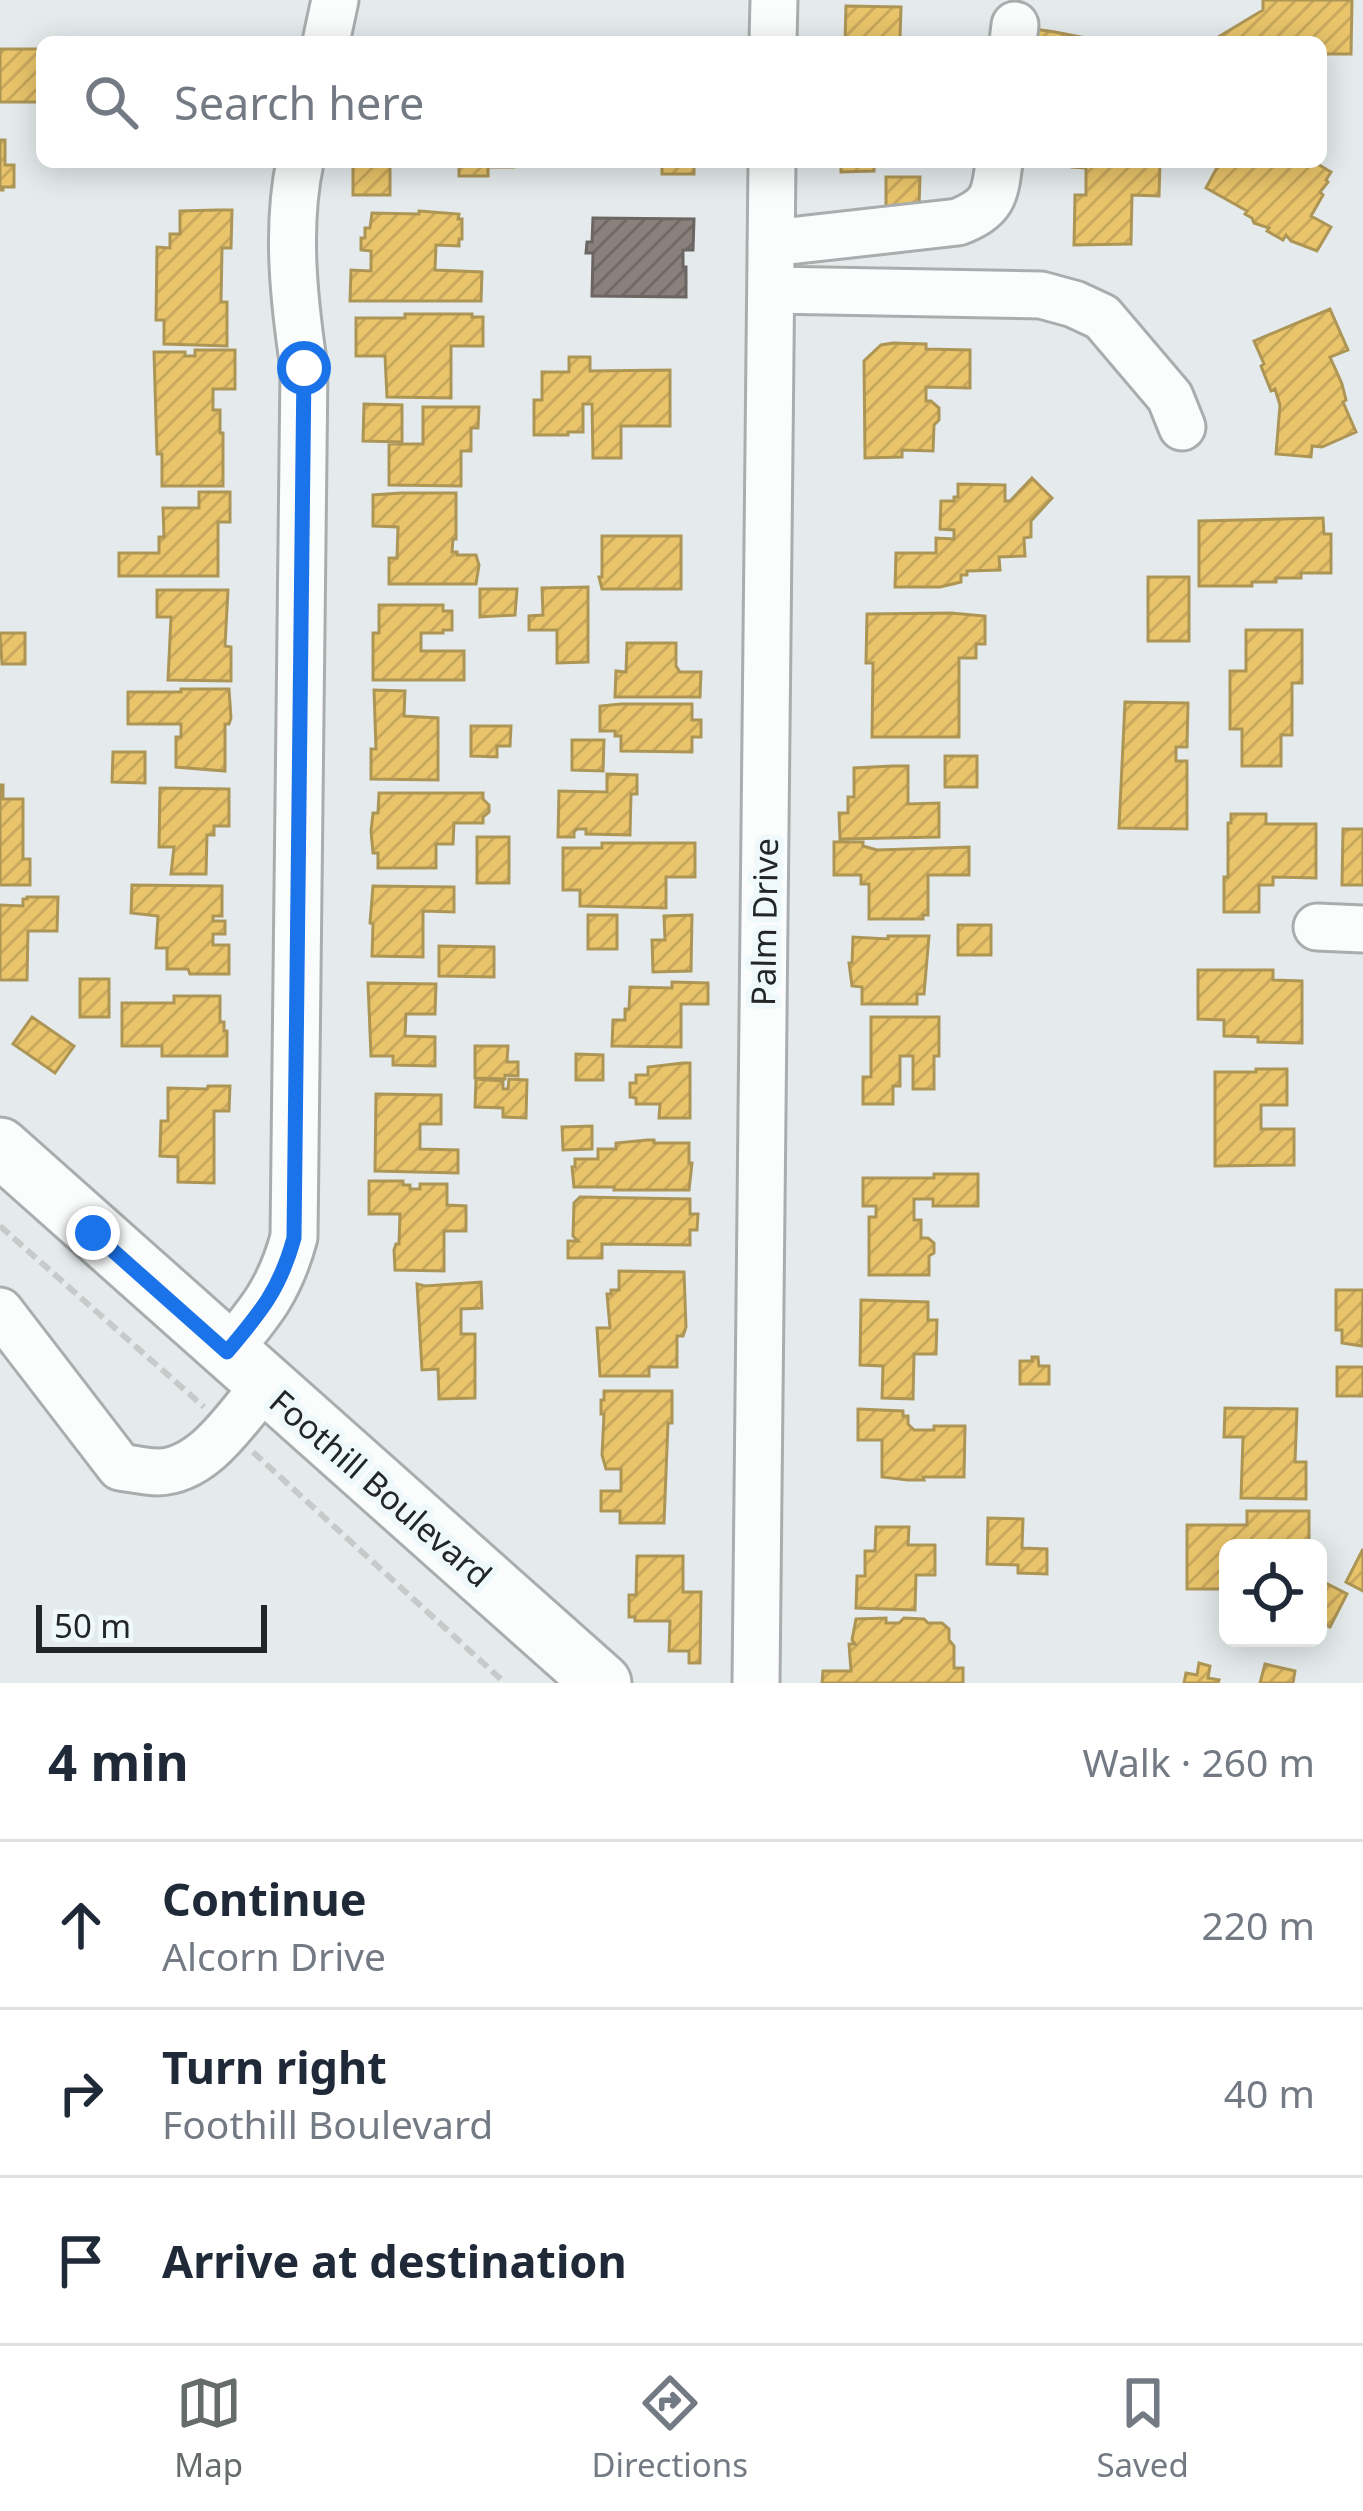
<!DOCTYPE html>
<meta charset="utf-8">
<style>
body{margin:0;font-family:"Noto Sans",sans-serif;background:#f2f2f3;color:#1f2937}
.controls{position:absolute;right:36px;bottom:36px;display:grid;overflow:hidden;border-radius:18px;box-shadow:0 6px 30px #0003}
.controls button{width:108px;height:108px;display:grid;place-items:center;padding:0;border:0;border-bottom:3px solid #e0e1e3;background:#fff;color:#1f2937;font:60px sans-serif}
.scale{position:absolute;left:36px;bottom:30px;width:231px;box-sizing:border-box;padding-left:12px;border:6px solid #222627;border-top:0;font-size:33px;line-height:42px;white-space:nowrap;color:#222627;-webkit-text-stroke:9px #eff9fc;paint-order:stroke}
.stop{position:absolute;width:36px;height:36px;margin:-27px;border:9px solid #1a73e8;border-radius:50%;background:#fff}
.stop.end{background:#1a73e8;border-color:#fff;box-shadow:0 3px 12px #0008}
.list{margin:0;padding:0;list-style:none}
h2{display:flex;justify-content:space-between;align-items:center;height:156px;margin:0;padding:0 48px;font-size:51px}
h2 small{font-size:39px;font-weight:400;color:#747a83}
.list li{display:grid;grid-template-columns:78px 1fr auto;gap:36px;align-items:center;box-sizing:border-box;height:168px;padding:0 48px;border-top:3px solid #e0e1e3}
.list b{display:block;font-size:45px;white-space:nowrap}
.list p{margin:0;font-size:39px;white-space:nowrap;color:#747a83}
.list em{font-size:39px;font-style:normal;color:#747a83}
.icon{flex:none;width:66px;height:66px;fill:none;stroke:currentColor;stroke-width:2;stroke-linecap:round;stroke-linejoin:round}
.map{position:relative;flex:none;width:1363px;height:1683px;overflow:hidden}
.search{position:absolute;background:#fff;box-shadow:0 6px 30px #0003;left:36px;right:36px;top:36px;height:132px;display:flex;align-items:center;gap:30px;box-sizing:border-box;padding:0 42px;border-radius:18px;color:#747a83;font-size:45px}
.sheet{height:660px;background:#fff}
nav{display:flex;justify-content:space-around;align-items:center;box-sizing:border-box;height:168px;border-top:3px solid #e0e1e3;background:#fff;font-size:33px;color:#747a83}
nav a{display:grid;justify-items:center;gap:6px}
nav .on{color:#666b6c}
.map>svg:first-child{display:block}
</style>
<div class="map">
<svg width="1363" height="1683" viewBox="0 0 1363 1683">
<defs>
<pattern id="homes-hatch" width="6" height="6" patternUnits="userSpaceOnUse" patternTransform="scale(3)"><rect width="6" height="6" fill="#e9c46a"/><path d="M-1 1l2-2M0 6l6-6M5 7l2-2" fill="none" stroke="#c8a85c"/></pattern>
<pattern id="industry-hatch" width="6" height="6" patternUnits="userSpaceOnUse" patternTransform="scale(3)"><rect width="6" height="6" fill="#8a817c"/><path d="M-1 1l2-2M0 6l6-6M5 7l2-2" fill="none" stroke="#706966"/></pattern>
</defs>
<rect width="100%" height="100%" fill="#e5ebec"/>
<path fill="url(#homes-hatch)" stroke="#ad9556" stroke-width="3" d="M1263 0H1352L1351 54H1321V42H1210L1263 10Z
M846 6 901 7 900 38H924V42H845Z
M1034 29 1055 32 1106 42H1031Z
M0 49H42V102H0Z
M0 140H5V165H14V187H3V190H0Z
M459 162H515L514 167H488V176H459Z
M662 162H694V174H662Z
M841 162H874V171L841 172Z
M1072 162H1160L1159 196 1132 195 1131 244 1074 245 1075 195H1086V168L1072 167Z
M1220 162H1314L1331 172 1326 180 1328 182 1320 192 1323 195 1311 216 1331 227 1317 251 1291 241 1286 235 1283 240 1267 231 1269 228 1254 223 1252 218 1245 214 1247 211 1206 188Z
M353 166H390V195H353Z
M886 177H920L919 207H886Z
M217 210H232L231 248H222L221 302H227V346L164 344V320H156L157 247 170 248V234H180V211Z
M419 211 459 214 458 219H462V239H459V246L436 245 435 270 482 272 481 301H350L351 270 371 271V251L361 250V238H365V228H370L372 213 419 214Z
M1330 309 1348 350 1330 357 1342 384 1346 400 1343 402 1356 432 1322 447 1312 446 1311 457 1276 454 1280 405 1275 389 1271 391 1261 366 1264 364 1254 341Z
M405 314H472V317H483V346H451V398L387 397 385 356H356V318H405Z
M893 343 926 344V349L970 350V388L926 387V401H931L939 408V420L934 425 933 451 902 450V457L865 458 864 361 881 345Z
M195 350H235V389H213V410H220V433H223V486H162V454H157L154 352H185V356H195Z
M569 357H590V371L670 370V426H621V458H593L592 404H583V432H568V435H534V400H542V372H569Z
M364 404 402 405V442L363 441Z
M423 407H479L478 428H471V451H461V486L389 485V444H423Z
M1032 478 1052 498 1031 521V537L1024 538 1025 556 999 557 1000 570 967 571V575H961V582L940 587H895L896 553H936V538L954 539V530L940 529 941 501H954V497H958V484L1005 485V501H1010Z
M199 492H230V522H218V576H119V553H159V537H164L163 508H199Z
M401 493H456V539H453L452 552H457V555H476L479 565 476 584H389V558H397L398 527 373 526V495Z
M1323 518 1324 534H1331V573H1301V578H1276V582H1252V586H1199V521Z
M602 536H681V589H602L599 577H602Z
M1148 577H1189V641H1148Z
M588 587V662L557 663V630H529V616L543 615 542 588Z
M480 589H517L515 615 480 617Z
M157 590H228L225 646 231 647V681L168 680 171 617H157Z
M379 605H443V611H452V630H443V633H421V651H464V680H373V633H379Z
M951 613 985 616V644H976V658H959V737H872L873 663H866L867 614Z
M1246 630H1302V683H1292V735H1281V766H1242V729H1230V671H1246Z
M0 633H25V664H2Z
M627 643H676V666L680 672H701L700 697H615L616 671 626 672Z
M181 689H229L231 718 229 724H225V771L176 767V737H181V724H128V692H181Z
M374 690 405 691 404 716 438 718V780L371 779V749H376Z
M1125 702 1188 703 1187 747H1176V761H1187V829L1119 828Z
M621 704H692V720H701V737H692V752L621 751V736H615V731H600V706Z
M471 726H511L510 746H497V757L471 756Z
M572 740H604L603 771 572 770Z
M113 752H145V783L112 782Z
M945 756H977V787H945Z
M892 766H908V804L939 803V837L840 839 839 813H848V797H854V768Z
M607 774 637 775V794H631L630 835 586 834V829H577L574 832V837H558L559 791 607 792Z
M0 785H3V799H23V859H30V885H0Z
M160 788 229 789V826H214V835H207L206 874H171L174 847H159Z
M379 793H483V799L489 805V812L483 817V823H454L453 844H436V868H378V853H373L371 831 373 813H378Z
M1231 814H1266V824H1316V878L1273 877V885H1259V912H1224V877H1228V823H1231Z
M1343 829H1363V885H1342Z
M477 837H509V883H477Z
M834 842H863V846L877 850 969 847V875H928V915H923V919H869V884H861V875H834Z
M602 843H695V877H666V908L580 906V890H563V848H602Z
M132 885 222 886V916H213V921H225V934H213V945H229V974H190L188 969H167V948H156L158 916 131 913Z
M373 886 454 887V912L423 911V957L372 956 373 924 370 923Z
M27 897H58L57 931H28L27 980H0V905L23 906V899H27Z
M588 915H617V949H588Z
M692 915 691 971 653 972 652 940H665L664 916Z
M958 925H991V955H958Z
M888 936H929L924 994H917V1004H862V987L852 986 849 963H852L853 937 888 939Z
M439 946 494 947V977L439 976Z
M1198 970H1273V980L1302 981V1043L1258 1042V1037L1224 1036V1020L1198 1019Z
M80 979H109V1017H80Z
M672 982 708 983V1004H681V1047L612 1046 613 1020H625V1009H629L630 987 672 988Z
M368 983 436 984 435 1014H406L405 1036 435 1037V1066L393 1065V1056H371Z
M174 996H220V1022H224V1031H227V1056H162V1046H122V1003H174Z
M32 1017 74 1046 55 1073 13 1044Z
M871 1017H939V1056H934V1089H913V1056H900V1086H893V1104H863V1077H871Z
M475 1046H508L507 1062H518V1076L505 1075V1079L475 1078Z
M576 1054 603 1055V1080H576Z
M683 1063H690V1118H659L660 1104H636V1098L630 1097V1083H636V1075H648V1067Z
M1256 1069H1287V1105H1261V1129H1294V1165L1215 1166V1072H1256Z
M476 1079 503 1081V1089H508L509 1079 527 1080 526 1118 503 1117V1108L475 1107Z
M208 1086H230L229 1111H214V1183L178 1182V1157L160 1156 161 1121H168V1088L207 1089Z
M376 1094 441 1095V1124H420V1149L458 1150V1173L375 1171Z
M592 1126V1149L563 1150 562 1127Z
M647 1140H654V1143H689V1163H692L689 1190H614V1187H574L572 1167H575V1159H598V1149H616V1143Z
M934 1174H978V1206H933V1199H914V1220H921V1238H928L934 1243V1253L929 1256V1275H869V1217H876V1206H863V1178H934Z
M369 1181H403V1185H410V1189H420V1184H447V1205L466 1206V1231H444V1271L395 1270 394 1250 396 1244H399L400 1214H369Z
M580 1197 690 1199V1214H698L697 1230H690V1245L602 1244V1258H568V1241H578L573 1236 574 1203Z
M619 1271 684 1272 686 1327 683 1336H677V1367H649V1376H600L597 1328H610L607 1294H611V1290H619Z
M481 1282 482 1308 461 1309V1334H475V1398L439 1399 438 1369 422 1370 417 1284 425 1286Z
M1336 1290H1363L1362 1346 1342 1343V1330H1336Z
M861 1300 928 1302V1320H937L936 1354H914L913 1399 882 1398 883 1366 860 1365Z
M1032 1357H1038L1039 1366H1049V1384H1020V1361H1032Z
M1337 1367H1363V1396H1337Z
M604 1391H672V1423H668L664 1523H620V1511H601V1491H621V1469H606L602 1455 604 1414H601V1400H604Z
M1225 1408 1297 1409 1295 1462H1306V1499L1241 1498 1243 1437H1224Z
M858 1409 903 1411V1416H908V1424L914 1430H934V1426H965L964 1477H923L924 1480H908L882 1477V1440H858Z
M1247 1511H1309V1548H1228V1589H1187V1525H1247Z
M988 1518 1023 1519 1022 1548 1047 1549V1574L1018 1573V1565L987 1564Z
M876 1527H909L908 1545H935V1575H916L915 1610 856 1608 857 1576H865V1551H875Z
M1363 1549V1591L1346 1582Z
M637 1556H683V1592H701L700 1663H689V1651H669L670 1621H635V1617H629V1595H636Z
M1318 1579 1347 1594 1330 1627 1318 1621Z
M886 1618V1623H899L904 1618 924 1619 928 1623H942L949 1629V1640L954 1646V1668H963V1683H822L823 1671H851L849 1644H855L852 1640 856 1619Z
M1199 1663 1210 1666 1208 1678 1219 1680 1218 1683H1184L1186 1673 1197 1675Z
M1265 1664 1295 1671 1293 1683H1260Z"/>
<path fill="url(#industry-hatch)" stroke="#6b6662" stroke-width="3" d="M593 218 694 219 693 250H683V267H686V297L592 296 593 253H586L587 242H592Z"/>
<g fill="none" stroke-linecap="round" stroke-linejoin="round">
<defs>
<path id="minor" d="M326 42 335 0
M773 42 774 0
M1013 42 1015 25
M771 243 958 222C992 208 995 198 999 162
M771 290 1041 295 1074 304 1102 317 1170 397 1182 427
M1317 927 1363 929
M0 1311 120 1467C133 1469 146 1472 158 1472 205 1471 237 1417 265 1385
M227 1352C261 1312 280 1289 294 1237L304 368C294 301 286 228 300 162
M756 1683 772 162"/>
<path id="major" d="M0 1147 602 1683"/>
</defs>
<use href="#minor" stroke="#a9adae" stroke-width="51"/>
<use href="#major" stroke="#a9adae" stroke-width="63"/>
<path stroke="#c8caca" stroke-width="6" stroke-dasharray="12 6" stroke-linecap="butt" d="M0 1226 204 1407
M253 1452 505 1683"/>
<use href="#minor" stroke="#fbfcfc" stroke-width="45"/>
<use href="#major" stroke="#fbfcfc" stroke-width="57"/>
</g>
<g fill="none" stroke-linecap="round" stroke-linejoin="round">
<path stroke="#1a73e8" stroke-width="15" d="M93 1233 227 1352C261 1312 280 1289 294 1238L304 368"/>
</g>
<g text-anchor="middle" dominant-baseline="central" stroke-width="12" stroke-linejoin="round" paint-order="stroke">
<g font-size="33" fill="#222627" stroke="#eff9fc">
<text transform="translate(764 922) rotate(-89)">Palm Drive</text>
<text transform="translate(381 1488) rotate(41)">Foothill Boulevard</text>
</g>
</g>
</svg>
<div class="controls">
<button><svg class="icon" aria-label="locate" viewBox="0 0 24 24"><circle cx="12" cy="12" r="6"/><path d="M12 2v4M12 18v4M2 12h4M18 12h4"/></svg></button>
</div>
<div class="scale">50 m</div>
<div class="stop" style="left:304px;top:368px"></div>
<div class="stop end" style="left:93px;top:1233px"></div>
<div class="search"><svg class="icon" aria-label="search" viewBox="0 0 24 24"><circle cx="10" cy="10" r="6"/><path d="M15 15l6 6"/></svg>Search here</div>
</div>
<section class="sheet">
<h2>4 min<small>Walk · 260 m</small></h2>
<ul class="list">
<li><svg class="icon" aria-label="ahead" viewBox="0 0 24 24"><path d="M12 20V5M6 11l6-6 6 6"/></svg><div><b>Continue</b><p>Alcorn Drive</p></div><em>220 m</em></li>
<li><svg class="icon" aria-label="right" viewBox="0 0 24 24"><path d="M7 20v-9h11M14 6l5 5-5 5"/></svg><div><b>Turn right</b><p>Foothill Boulevard</p></div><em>40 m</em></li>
<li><svg class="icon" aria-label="arrive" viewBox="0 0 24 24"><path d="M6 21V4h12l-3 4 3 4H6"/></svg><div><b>Arrive at destination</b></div></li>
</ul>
</section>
<nav>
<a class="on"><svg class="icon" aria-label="map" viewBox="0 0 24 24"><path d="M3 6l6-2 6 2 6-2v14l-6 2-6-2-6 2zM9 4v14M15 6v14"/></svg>Map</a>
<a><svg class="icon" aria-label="directions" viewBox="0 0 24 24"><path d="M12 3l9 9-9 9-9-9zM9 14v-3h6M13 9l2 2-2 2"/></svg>Directions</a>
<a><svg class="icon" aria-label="saved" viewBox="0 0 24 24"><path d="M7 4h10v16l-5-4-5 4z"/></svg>Saved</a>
</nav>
